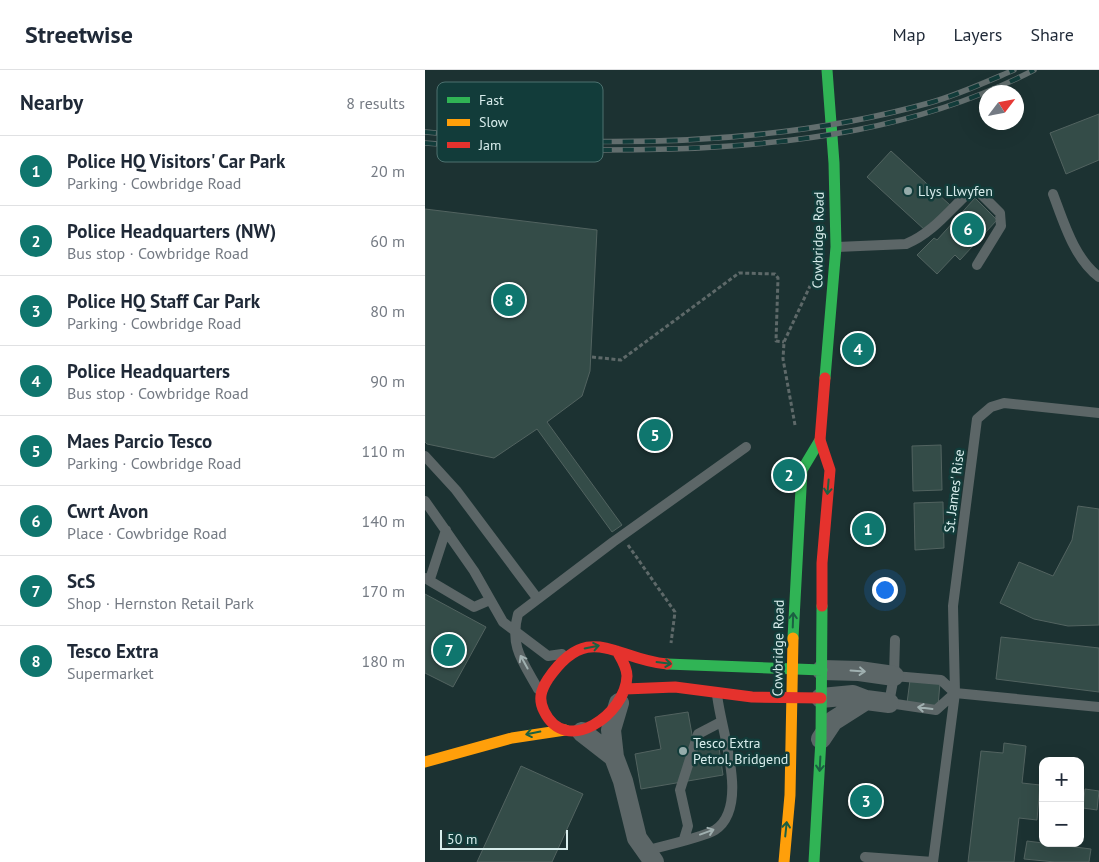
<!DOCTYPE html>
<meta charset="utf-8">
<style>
body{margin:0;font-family:"PT Sans",sans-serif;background:#f2f2f3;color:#1f2937}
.controls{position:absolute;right:15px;bottom:15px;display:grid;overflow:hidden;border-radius:10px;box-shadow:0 5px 20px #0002}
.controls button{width:45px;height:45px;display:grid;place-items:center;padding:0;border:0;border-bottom:1px solid #e0e1e3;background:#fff;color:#1f2937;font:25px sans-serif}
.compass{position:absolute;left:554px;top:15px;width:45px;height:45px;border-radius:50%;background:#fff;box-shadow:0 5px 20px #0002;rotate:58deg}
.scale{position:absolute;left:15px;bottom:12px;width:128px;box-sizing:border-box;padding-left:5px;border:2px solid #d8edec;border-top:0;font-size:14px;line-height:18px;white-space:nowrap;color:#d8edec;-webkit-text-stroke:4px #123c3a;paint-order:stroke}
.you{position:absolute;left:459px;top:519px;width:18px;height:18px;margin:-12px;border:4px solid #fff;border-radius:50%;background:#1a73e8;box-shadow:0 0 0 8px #1a73e833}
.badge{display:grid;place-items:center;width:32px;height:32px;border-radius:50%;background:#0f766e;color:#fff;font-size:16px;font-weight:700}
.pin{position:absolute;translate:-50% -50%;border:2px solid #fff;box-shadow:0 1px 5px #0006}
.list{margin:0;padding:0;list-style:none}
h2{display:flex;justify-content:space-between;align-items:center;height:65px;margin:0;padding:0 20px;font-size:21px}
h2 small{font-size:16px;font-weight:400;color:#747a83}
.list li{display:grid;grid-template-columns:32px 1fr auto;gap:15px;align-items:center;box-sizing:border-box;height:70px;padding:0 20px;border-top:1px solid #e0e1e3}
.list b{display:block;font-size:19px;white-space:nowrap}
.list p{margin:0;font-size:16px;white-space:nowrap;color:#747a83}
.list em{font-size:16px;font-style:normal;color:#747a83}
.map{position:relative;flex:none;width:674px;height:792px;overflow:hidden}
header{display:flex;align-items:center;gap:30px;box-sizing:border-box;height:70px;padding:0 25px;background:#fff;border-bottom:1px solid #e0e1e3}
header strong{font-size:24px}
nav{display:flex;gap:28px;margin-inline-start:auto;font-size:18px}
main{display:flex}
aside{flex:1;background:#fff}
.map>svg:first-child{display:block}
</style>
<header>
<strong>Streetwise</strong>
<nav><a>Map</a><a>Layers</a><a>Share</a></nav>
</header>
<main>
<aside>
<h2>Nearby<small>8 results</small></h2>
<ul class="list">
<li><span class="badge">1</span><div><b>Police HQ Visitors' Car Park</b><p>Parking · Cowbridge Road</p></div><em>20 m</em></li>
<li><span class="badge">2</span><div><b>Police Headquarters (NW)</b><p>Bus stop · Cowbridge Road</p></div><em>60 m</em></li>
<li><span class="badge">3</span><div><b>Police HQ Staff Car Park</b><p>Parking · Cowbridge Road</p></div><em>80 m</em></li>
<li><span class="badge">4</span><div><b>Police Headquarters</b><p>Bus stop · Cowbridge Road</p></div><em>90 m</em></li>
<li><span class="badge">5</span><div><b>Maes Parcio Tesco</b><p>Parking · Cowbridge Road</p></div><em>110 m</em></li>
<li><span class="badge">6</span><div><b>Cwrt Avon</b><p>Place · Cowbridge Road</p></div><em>140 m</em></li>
<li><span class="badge">7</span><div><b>ScS</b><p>Shop · Hernston Retail Park</p></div><em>170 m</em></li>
<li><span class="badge">8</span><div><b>Tesco Extra</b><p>Supermarket</p></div><em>180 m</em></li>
</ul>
</aside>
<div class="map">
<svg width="674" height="792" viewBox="0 0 674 792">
<rect width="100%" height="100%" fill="#1c3232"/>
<path fill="#344c48" stroke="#526360" d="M674 44V90L641 104 625 63Z
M466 81 525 135 501 161 442 107Z
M550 128 572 150 535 190 530 185 512 204 492 185 509 168 512 170Z
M0 139 172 160 165 301 157 326 122 352 197 455 187 462 112 359 69 388 2 374 0 372Z
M516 375 517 420 488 421 487 376Z
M518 432 519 478 490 480 489 433Z
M653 436 674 439V555L643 556 609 549 575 533 594 492 628 506 647 470Z
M0 524 61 557 28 617 0 603Z
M576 567 674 578V622L571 609Z
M485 610 515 613 513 636 482 633Z
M263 642 269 676 293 671 298 705 216 719 210 684 236 679 230 647Z
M579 673 601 676 597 713 615 715 612 750 594 748 589 792H543L556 681 578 683Z
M96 696 158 724 127 792H52Z
M660 719 674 721 672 740 658 738Z
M602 771 666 779 664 792H630L599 789Z"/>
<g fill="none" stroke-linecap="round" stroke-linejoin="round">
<path stroke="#5e6969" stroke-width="3" stroke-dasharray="4 2.5" stroke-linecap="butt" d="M167 287 196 290 314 203 350 204 353 208 351 271 359 272
M370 355 358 289 359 272 385 216
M203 475 250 542 246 573"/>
<path stroke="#5c6667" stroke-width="10" d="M628 124C639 153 649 188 674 207
M412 177 481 174C506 164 524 141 543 123H555L575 143 576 156 552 195
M0 386 31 420 112 528
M0 431 49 501 78 552 123 586 137 584
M0 508 49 537 65 530
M5 509 21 460
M470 570 469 606 464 633 511 640 530 623
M469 606 516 610 530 623 674 637
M113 619C98 592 84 576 93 544L188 472 321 377
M259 769 263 756 255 720 273 664 296 652
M219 781C235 777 279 767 290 760 326 736 295 659 292 624
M440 787 508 792
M508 792 530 623 528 536 552 349 566 337 579 333 674 343"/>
<path stroke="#5c6667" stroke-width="20" d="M397 600 434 601 469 606
M396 628 428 625 441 630 464 633
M194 633 186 660 189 687 198 711 212 768 229 792
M157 662 189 687
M396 669 408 651 441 630"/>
<path stroke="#30b455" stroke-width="11" d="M400 308 411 177 409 93 402 0
M368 568 377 400 395 370
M242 594 397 600
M389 792 396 669 397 536"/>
<path stroke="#ff9f0a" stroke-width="11" d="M0 692 87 668 140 660
M359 792 365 725 368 568"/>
<path stroke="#e5322d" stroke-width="11" d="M397 536V493L405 400 395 370 400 308
M192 581C196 588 202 597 202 606 201 644 141 687 119 641 113 629 116 620 123 609 164 549 190 590 242 594
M200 619 250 617 327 627 396 628"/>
<defs>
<path id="rail" d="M0 62C165 78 343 78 504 33 533 25 561 12 589 0
M0 73C82 80 164 81 246 79 371 75 497 58 609 0"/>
</defs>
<use href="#rail" stroke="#626e6e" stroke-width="5.5"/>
<use href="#rail" stroke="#123c3a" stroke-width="4" stroke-dasharray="11" stroke-linecap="butt"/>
</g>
<defs><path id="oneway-shaft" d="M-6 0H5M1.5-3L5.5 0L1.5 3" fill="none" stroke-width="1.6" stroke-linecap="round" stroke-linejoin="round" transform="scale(1.25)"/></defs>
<g stroke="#1b6042">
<use href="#oneway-shaft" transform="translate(403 417) rotate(95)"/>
<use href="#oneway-shaft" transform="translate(368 550) rotate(-88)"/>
<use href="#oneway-shaft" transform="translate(167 577) rotate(-11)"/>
<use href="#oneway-shaft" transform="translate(239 593) rotate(7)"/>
<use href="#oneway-shaft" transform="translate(108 663) rotate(169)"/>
<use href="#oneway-shaft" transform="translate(395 694) rotate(93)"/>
<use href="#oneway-shaft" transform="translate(361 759) rotate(-84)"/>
</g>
<g stroke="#a0b0b0">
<use href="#oneway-shaft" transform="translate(99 592) rotate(-119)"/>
<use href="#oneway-shaft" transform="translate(433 601) rotate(4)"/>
<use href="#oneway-shaft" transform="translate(500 638) rotate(-173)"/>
<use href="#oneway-shaft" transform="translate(282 762) rotate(-20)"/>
</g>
<g fill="#96acab" stroke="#123c3a" stroke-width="2">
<circle cx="483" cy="121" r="5"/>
<circle cx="258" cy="681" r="5"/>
</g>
<g text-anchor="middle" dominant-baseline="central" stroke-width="5" stroke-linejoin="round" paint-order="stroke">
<g font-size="14" fill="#d8edec" stroke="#123c3a" text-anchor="start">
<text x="493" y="121">Llys Llwyfen</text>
<text x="268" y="673">Tesco Extra<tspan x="268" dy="16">Petrol, Bridgend</tspan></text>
</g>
<g font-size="14" fill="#d8edec" stroke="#123c3a">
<text transform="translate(393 170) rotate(-89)">Cowbridge Road</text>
<text transform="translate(529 421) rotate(-83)">St. James' Rise</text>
<text transform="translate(353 578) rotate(-89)">Cowbridge Road</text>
</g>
</g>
<rect x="12" y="12" width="166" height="80" rx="8" fill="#123c3a" stroke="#4d716f" stroke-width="1"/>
<rect x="22" y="27" width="23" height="6" fill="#30b455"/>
<rect x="22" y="49" width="23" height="7" fill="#ff9f0a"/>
<rect x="22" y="72" width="23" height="6" fill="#e5322d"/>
<g font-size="14" fill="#d8edec">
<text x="54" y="35">Fast</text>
<text x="54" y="57">Slow</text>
<text x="54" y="80">Jam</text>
</g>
</svg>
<div class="controls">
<button>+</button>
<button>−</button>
</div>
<svg class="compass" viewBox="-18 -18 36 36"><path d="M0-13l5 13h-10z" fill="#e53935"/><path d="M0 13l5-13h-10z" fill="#747a83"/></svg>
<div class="scale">50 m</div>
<div class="you"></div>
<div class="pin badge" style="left:443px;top:459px">1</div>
<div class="pin badge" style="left:364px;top:405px">2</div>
<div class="pin badge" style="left:441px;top:731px">3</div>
<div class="pin badge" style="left:433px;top:279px">4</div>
<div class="pin badge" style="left:230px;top:365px">5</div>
<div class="pin badge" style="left:543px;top:159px">6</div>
<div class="pin badge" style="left:24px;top:580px">7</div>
<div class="pin badge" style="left:84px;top:230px">8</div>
</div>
</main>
